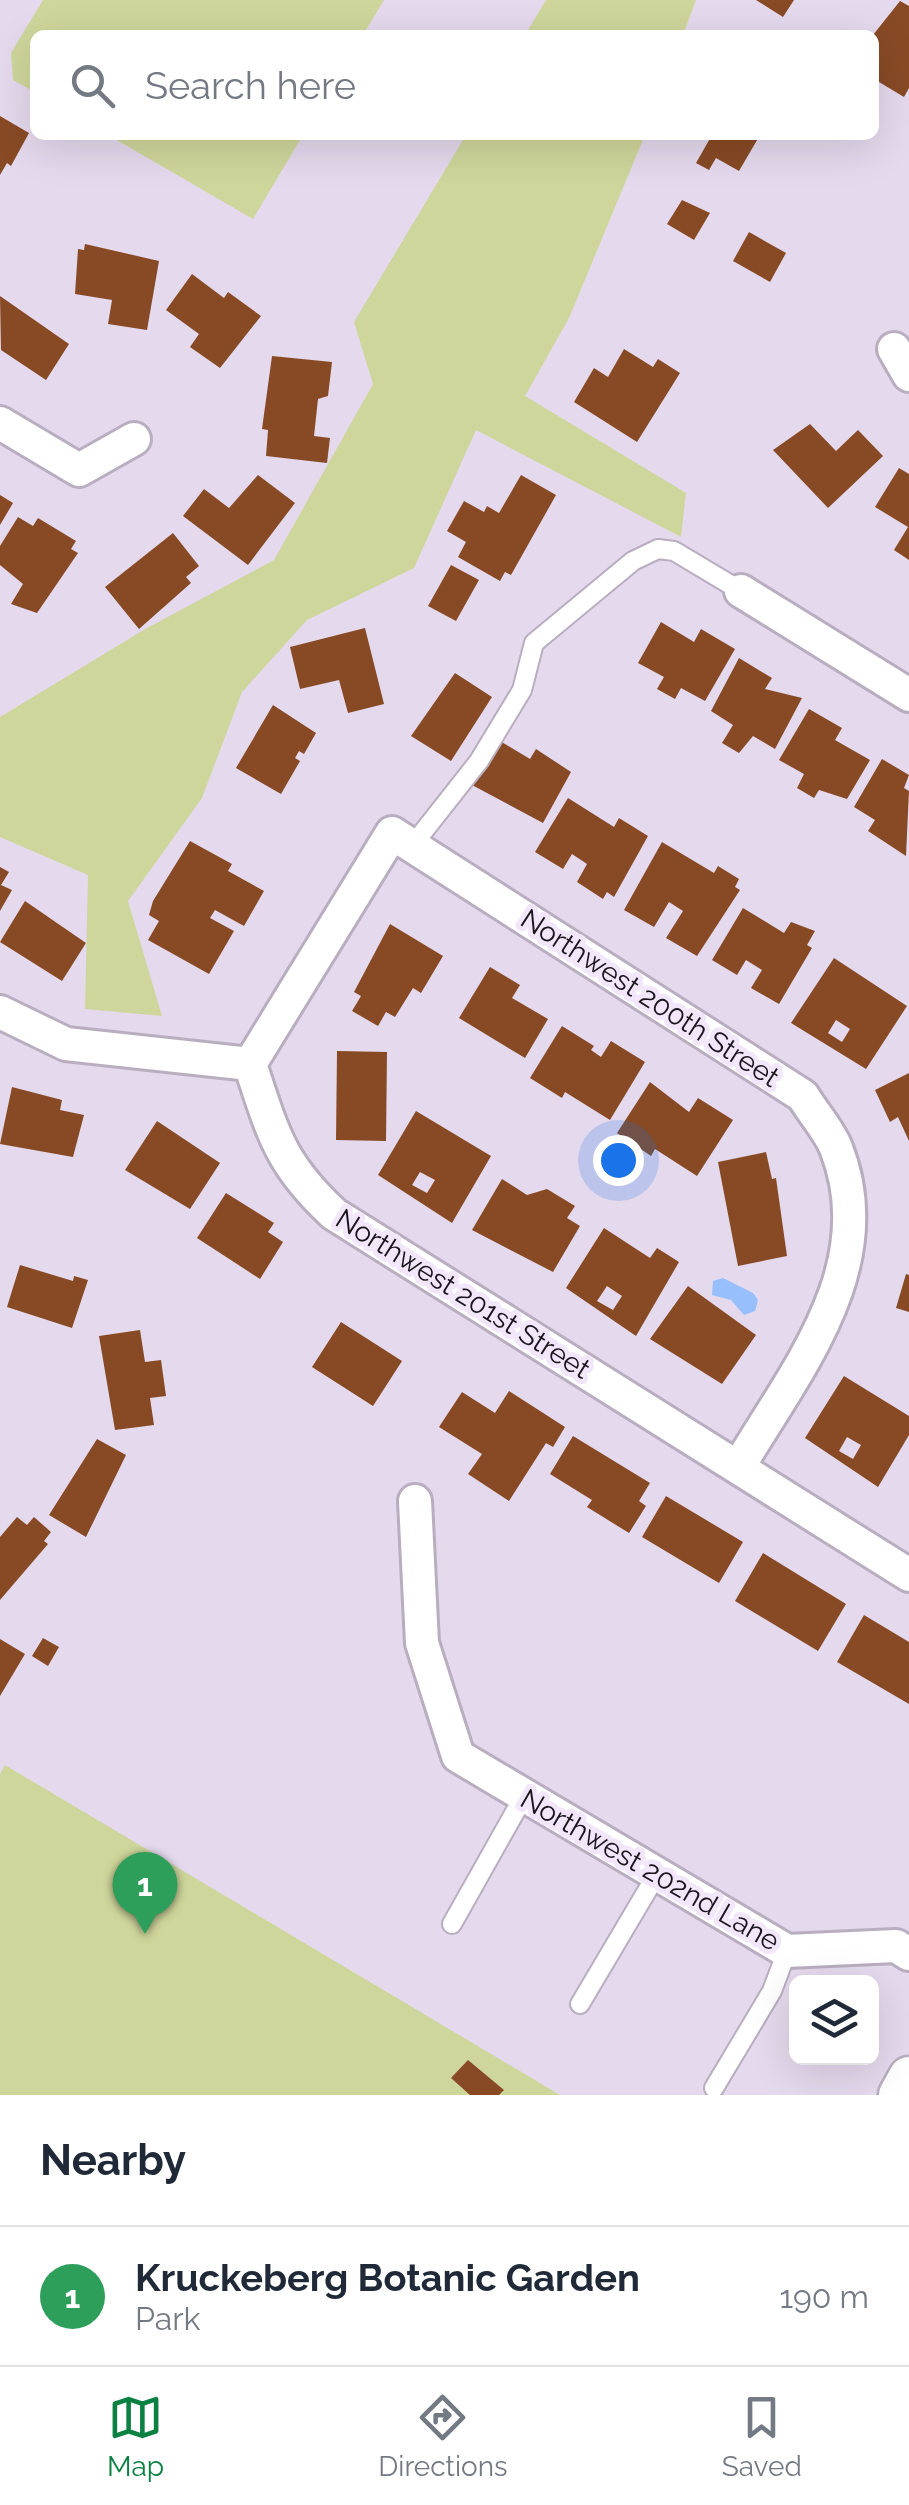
<!DOCTYPE html>
<style>
body{margin:0;font-family:Raleway,sans-serif;background:#f2f2f3;color:#1f2937}
.controls{position:absolute;right:30px;bottom:30px;display:grid;overflow:hidden;border-radius:15px;box-shadow:0 10px 40px #0002}
.controls button{width:90px;height:90px;display:grid;place-items:center;padding:0;border:0;border-bottom:2px solid #e0e1e3;background:#fff;color:#1f2937;font:50px sans-serif}
.you{position:absolute;left:618px;top:1160px;width:35px;height:35px;margin:-25px;border:8px solid #fff;border-radius:50%;background:#1a73e8;box-shadow:0 0 0 15px #1a73e833}
.badge{display:grid;place-items:center;width:65px;height:65px;border-radius:50%;background:#0b8043;color:#fff;font-size:32px;font-weight:700}
.pin{position:absolute;translate:-50% -82px;filter:drop-shadow(0 2px 5px #0008)}
.pin::after{content:'';position:absolute;top:52px;width:35px;height:30px;background:inherit;clip-path:polygon(0 0,100% 0,50% 100%)}
.list{margin:0;padding:0;list-style:none}
h2{display:flex;justify-content:space-between;align-items:center;height:130px;margin:0;padding:0 40px;font-size:42px}
h2 small{font-size:32px;font-weight:400;color:#747a83}
.list li{display:grid;grid-template-columns:65px 1fr auto;gap:30px;align-items:center;box-sizing:border-box;height:140px;padding:0 40px;border-top:2px solid #e0e1e3}
.list b{display:block;font-size:38px;white-space:nowrap}
.list p{margin:0;font-size:32px;white-space:nowrap;color:#747a83}
.list em{font-size:32px;font-style:normal;color:#747a83}
.icon{flex:none;width:55px;height:55px;fill:none;stroke:currentColor;stroke-width:2;stroke-linecap:round;stroke-linejoin:round}
.map{position:relative;flex:none;width:909px;height:2095px;overflow:hidden}
.search{position:absolute;background:#fff;box-shadow:0 10px 40px #0002;left:30px;right:30px;top:30px;height:110px;display:flex;align-items:center;gap:25px;box-sizing:border-box;padding:0 35px;border-radius:15px;color:#747a83;font-size:38px}
.sheet{height:270px;background:#fff}
nav{display:flex;justify-content:space-around;align-items:center;box-sizing:border-box;height:140px;border-top:2px solid #e0e1e3;background:#fff;font-size:28px;color:#747a83}
nav a{display:grid;justify-items:center;gap:5px}
nav .on{color:#0b8043}
.map>svg:first-child{display:block}
</style>
<div class="map">
<svg width="909" height="2095" viewBox="0 0 909 2095">
<rect width="100%" height="100%" fill="#e5d9ed"/>
<path fill="#cfd69b" d="M43 0H384L363 35H35V92L13 80 11 53Z
M546 0H696L683 35H525Z
M108 135H303L253 219Z
M466 135H645L569 318 525 396 686 493 681 537 476 430 414 568 307 620 242 692 202 798 128 901 162 1016 85 1009 88 875 0 837V717L147 628 274 560 373 384 354 322Z
M5 1765 560 2095H0V1774Z"/>
<path fill="#96bffc" d="M723 1278 753 1293 758 1300 755 1311 744 1315 731 1300 712 1295 713 1281Z"/>
<path fill="#884a25" fill-rule="evenodd" d="M756 0H794L783 17Z
M900 1 909 6V88L904 97 874 79 873 35Z
M0 116 29 133 11 166 7 163 0 175Z
M712 135H760L739 171 716 158 709 170 696 163Z
M682 200 710 213 694 240 667 224Z
M749 232 786 253 770 282 733 261Z
M85 244 159 261 147 330 108 324 112 300 75 294 78 249 84 250Z
M192 274 224 298 228 292 261 316 220 368 190 347 199 334 166 310Z
M0 296 69 344 46 380 1 350Z
M624 349 653 367 658 359 680 373 637 442 574 402 594 368 608 377Z
M272 356 332 362 328 396 318 399 314 436 330 438 327 463 266 456 268 430 262 429Z
M810 424 836 451 858 430 883 456 828 508 773 450Z
M899 468 909 474V560L894 550 908 527 875 507Z
M258 475 295 503 248 565 183 516 204 489 229 508Z
M521 475 556 495 511 575 505 572 500 581 458 557 466 542 447 531 464 501 484 512 487 506 499 513Z
M0 495 13 503 0 525Z
M18 517 33 526 38 518 76 541 71 549 78 553 37 613 11 604 23 584 0 565V546Z
M173 533 199 566 186 577 191 583 139 629 105 587Z
M451 565 479 580 456 621 428 606Z
M661 622 694 642 701 629 735 649 705 701 681 688 675 699 657 689 664 677 638 663Z
M365 628 384 704 348 713 339 680 300 689 290 647Z
M739 658 772 678 765 689 802 698 775 749 753 736 739 753 722 743 733 725 711 711Z
M455 673 492 697 451 761 411 736Z
M273 705 316 733 304 754 299 751 295 758 300 761 281 794 236 768Z
M809 709 842 728 835 740 870 760 847 799 819 790 814 798 797 788 804 774 779 760Z
M500 741 530 759 536 749 571 772 543 823 472 785Z
M882 759 909 775 904 788 909 791 906 856 868 831 875 820 854 807Z
M568 798 614 827 619 818 648 836 614 897 607 892 603 899 577 882 587 864 572 854 563 869 535 852Z
M190 841 232 864 228 871 264 891 244 926 215 910 210 918 234 931 209 974 148 940 159 921 149 915 153 901Z
M662 842 714 873 718 866 739 879 735 887 740 890 697 956 666 938 683 911 669 902 654 927 624 910Z
M0 867 9 872 1 885 12 890 0 911Z
M25 901 86 943 62 981 0 942Z
M743 908 784 933 791 922 815 931 807 945 812 948 779 1004 751 988 762 970 746 960 737 975 712 960Z
M390 924 443 956 421 993 413 988 395 1017 386 1012 378 1026 352 1011 361 996 354 992Z
M834 958 907 1006 866 1069 791 1023ZM836 1020 850 1029 842 1042 828 1033Z
M490 967 520 985 512 998 548 1019 525 1058 459 1018Z
M562 1026 594 1046 591 1050 601 1057 611 1041 645 1062 610 1120 565 1092 562 1098 530 1078Z
M337 1051 387 1052 386 1141 336 1140Z
M909 1073V1141L898 1117 890 1122 875 1090Z
M650 1082 689 1112 698 1098 733 1120 697 1176 655 1149 651 1156 617 1133Z
M12 1087 62 1100 60 1110 84 1115 73 1157 0 1144Z
M416 1111 491 1156 452 1223 378 1175ZM420 1172 435 1180 427 1193 412 1185Z
M157 1121 220 1163 190 1209 125 1170Z
M766 1152 772 1179 776 1178 787 1256 738 1266 718 1162Z
M502 1179 527 1195 547 1189 575 1206 567 1218 580 1226 553 1272 472 1230Z
M226 1193 274 1223 268 1232 283 1242 260 1279 197 1238Z
M604 1228 650 1258 657 1248 679 1262 636 1336 566 1288ZM607 1286 622 1296 613 1310 597 1301Z
M20 1265 73 1281 74 1276 88 1280 72 1328 7 1307Z
M906 1274 909 1275V1312L896 1308Z
M688 1286 756 1335 722 1384 650 1339Z
M341 1322 402 1361 373 1406 312 1367Z
M140 1330 145 1362 161 1360 166 1396 150 1398 154 1425 115 1430 99 1336Z
M844 1376 909 1416V1435L878 1487 805 1438ZM847 1437 861 1445 853 1459 839 1451Z
M509 1391 565 1427 553 1447 546 1443 509 1501 468 1474 482 1454 439 1427 462 1392 495 1413Z
M573 1436 650 1483 639 1501 646 1506 629 1533 587 1507 592 1500 550 1474Z
M97 1439 126 1455 86 1537 49 1515Z
M666 1496 743 1542 719 1583 642 1537Z
M17 1517 27 1525 34 1517 51 1532 44 1541 48 1544 0 1600V1537Z
M763 1553 846 1604 818 1651 735 1601Z
M864 1615 909 1642V1704L837 1662Z
M43 1638 59 1647 48 1666 32 1656Z
M0 1639 25 1654 0 1696Z
M468 2060 504 2090 499 2095H470L451 2078Z"/>
<g fill="none" stroke-linecap="round" stroke-linejoin="round">
<defs>
<path id="service" d="M412 846 479 761 522 690 534 643 633 561 658 549 674 551 741 591
M452 1924 524 1796
M580 2004 657 1874
M714 2088 772 1991 787 1951"/>
<path id="minor" d="M894 349 909 375
M0 423 79 470 134 439
M741 591 909 695
M0 1012 66 1044 250 1064C273 1133 279 1163 334 1214L909 1575
M250 1064 392 833 803 1096C813 1113 829 1130 836 1148 883 1266 796 1370 739 1466
M415 1501 422 1643 458 1756 787 1951 896 1946 909 1954"/>
<path id="tertiary" d="M899 2095 909 2077"/>
</defs>
<use href="#service" stroke="#b9adc0" stroke-width="22"/>
<use href="#minor" stroke="#b9adc0" stroke-width="38"/>
<use href="#tertiary" stroke="#b9adc0" stroke-width="45"/>
<use href="#service" stroke="#fff" stroke-width="18"/>
<use href="#minor" stroke="#fff" stroke-width="32"/>
<use href="#tertiary" stroke="#fff" stroke-width="40"/>
</g>
<g text-anchor="middle" dominant-baseline="central" stroke-width="10" stroke-linejoin="round" paint-order="stroke">
<g font-size="28" fill="#1a151c" stroke="#f2e6fa">
<text transform="translate(650 998) rotate(33)">Northwest 200th Street</text>
<text transform="translate(463 1294) rotate(32)">Northwest 201st Street</text>
<text transform="translate(650 1870) rotate(30)">Northwest 202nd Lane</text>
</g>
</g>
</svg>
<div class="controls">
<button><svg class="icon" aria-label="layers" viewBox="0 0 24 24"><path d="M12 4l9 5-9 5-9-5zM3 14l9 5 9-5"/></svg></button>
</div>
<div class="you"></div>
<div class="pin badge" style="left:145px;top:1934px;background:#2e9e5b">1</div>
<div class="search"><svg class="icon" aria-label="search" viewBox="0 0 24 24"><circle cx="10" cy="10" r="6"/><path d="M15 15l6 6"/></svg>Search here</div>
</div>
<section class="sheet">
<h2>Nearby<small></small></h2>
<ul class="list">
<li><span class="badge" style="background:#2e9e5b">1</span><div><b>Kruckeberg Botanic Garden</b><p>Park</p></div><em>190 m</em></li>
</ul>
</section>
<nav>
<a class="on"><svg class="icon" aria-label="map" viewBox="0 0 24 24"><path d="M3 6l6-2 6 2 6-2v14l-6 2-6-2-6 2zM9 4v14M15 6v14"/></svg>Map</a>
<a><svg class="icon" aria-label="directions" viewBox="0 0 24 24"><path d="M12 3l9 9-9 9-9-9zM9 14v-3h6M13 9l2 2-2 2"/></svg>Directions</a>
<a><svg class="icon" aria-label="saved" viewBox="0 0 24 24"><path d="M7 4h10v16l-5-4-5 4z"/></svg>Saved</a>
</nav>
